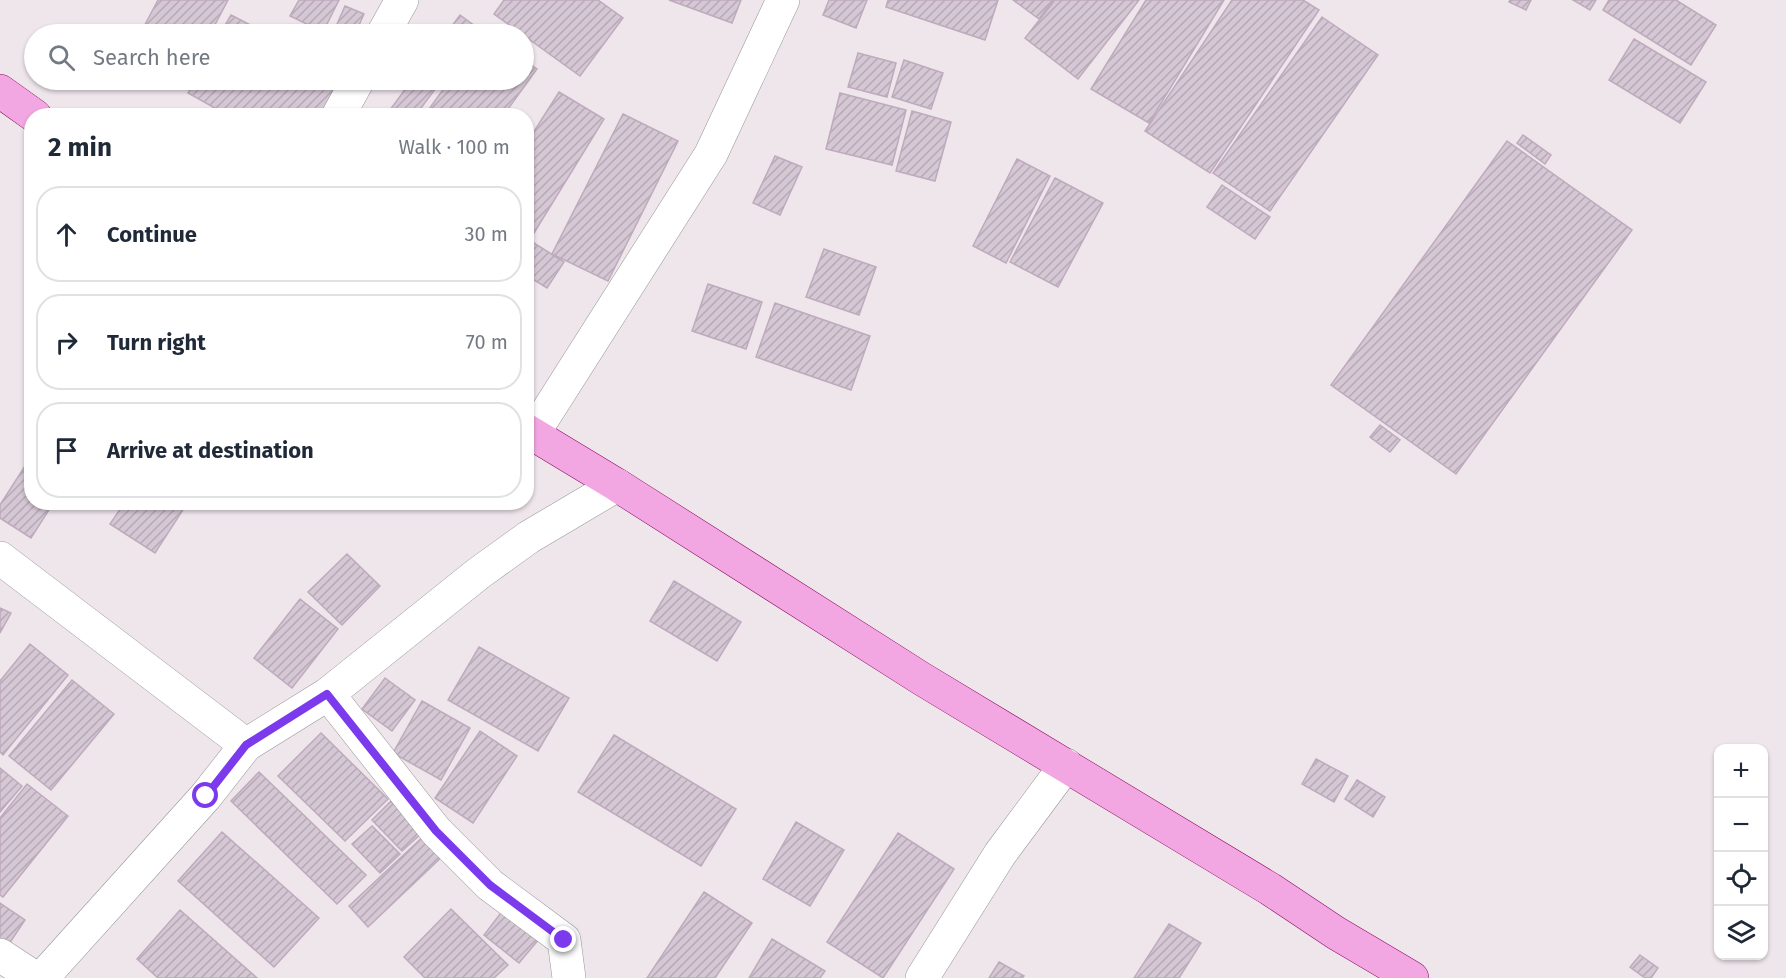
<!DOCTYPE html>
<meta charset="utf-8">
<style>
body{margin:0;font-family:"Fira Sans",sans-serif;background:#f6f6f7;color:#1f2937}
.controls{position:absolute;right:18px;bottom:18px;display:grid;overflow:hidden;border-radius:12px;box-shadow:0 2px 4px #0004}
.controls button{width:54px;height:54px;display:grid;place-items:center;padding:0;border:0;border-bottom:2px solid #e0e1e3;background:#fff;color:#1f2937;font:30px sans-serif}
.stop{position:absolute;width:18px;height:18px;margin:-14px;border:4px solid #7c3aed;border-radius:50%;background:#fff}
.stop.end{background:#7c3aed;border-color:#fff;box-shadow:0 2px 6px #0008}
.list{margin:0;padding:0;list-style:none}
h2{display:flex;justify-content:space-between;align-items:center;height:78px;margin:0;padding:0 24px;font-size:26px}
h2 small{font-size:20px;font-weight:400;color:#747a83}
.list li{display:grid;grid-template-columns:39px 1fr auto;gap:18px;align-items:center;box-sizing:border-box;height:96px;margin:0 12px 12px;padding:0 12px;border:2px solid #e0e1e3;border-radius:24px}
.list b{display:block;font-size:22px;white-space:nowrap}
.list em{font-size:20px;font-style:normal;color:#747a83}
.icon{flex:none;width:33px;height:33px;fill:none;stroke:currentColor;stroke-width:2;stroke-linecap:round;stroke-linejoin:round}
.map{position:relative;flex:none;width:1786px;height:978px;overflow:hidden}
.search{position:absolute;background:#fff;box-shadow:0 2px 4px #0004;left:24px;top:24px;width:510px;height:66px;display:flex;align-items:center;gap:15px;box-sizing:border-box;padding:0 21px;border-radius:33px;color:#747a83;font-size:22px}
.panel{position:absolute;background:#fff;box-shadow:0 2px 4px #0004;left:24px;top:108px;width:510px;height:402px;border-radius:24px}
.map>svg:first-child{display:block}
</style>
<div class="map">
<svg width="1786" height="978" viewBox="0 0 1786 978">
<defs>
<pattern id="building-hatch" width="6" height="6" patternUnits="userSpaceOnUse" patternTransform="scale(1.5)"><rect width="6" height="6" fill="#d5c7d4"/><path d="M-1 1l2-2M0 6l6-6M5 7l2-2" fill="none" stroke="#b6aab6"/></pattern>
</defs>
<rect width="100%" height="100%" fill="#efe6ec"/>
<path fill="url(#building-hatch)" stroke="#bfaabd" stroke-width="1.5" d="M158 0H228L210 34H140Z
M299 0H339L323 32 290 16Z
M504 0H598L623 18 580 76 494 14Z
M669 0H741L732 23Z
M829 0H867L856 28 823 15Z
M888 0H998L985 40 886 7Z
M1013 0H1053L1039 19Z
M1055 0H1139L1078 79 1025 38Z
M1146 0H1224L1149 123 1091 89Z
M1232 0H1303L1319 10 1210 173 1145 131Z
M1510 0H1531L1526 10 1509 2Z
M1573 0H1596L1590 10Z
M1609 0H1676L1716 25 1691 65 1603 10Z
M345 6 364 14 355 34H343L334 31Z
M231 15 268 34H220Z
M460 15 479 29 475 34H446Z
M1322 17 1378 55 1270 211 1213 173Z
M1634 39 1706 82 1680 123 1609 80Z
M858 53 896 63 887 97 848 87Z
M524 60 537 69 503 116H424L450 80H524Z
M904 60 943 73 931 109 892 97Z
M196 80H339L320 116H229L188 93Z
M412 80H442L415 116H397L390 110Z
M559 92 604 119 534 233 526 229V144Z
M840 93 906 110 892 165 826 149Z
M912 111 951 122 935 181 896 171Z
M623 114 678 141 608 281 552 254Z
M1523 135 1551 155 1545 164 1517 143Z
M1507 141 1632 230 1456 474 1331 385Z
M775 156 802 167 780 215 753 203Z
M1017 159 1050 176 1006 263 973 246Z
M1055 178 1103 203 1058 287 1010 262Z
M1222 185 1270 217 1255 239 1207 207Z
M526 238 564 262 547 288 526 275Z
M824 249 876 267 859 315 806 297Z
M708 284 762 302 746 349 692 331Z
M775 303 870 336 851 390 756 357Z
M1380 425 1400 440 1390 452 1370 437Z
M32 455V502H54L31 538 0 518V505Z
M125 502H188L155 553 110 524Z
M347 554 380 586 342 625 308 592Z
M674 581 741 622 717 661 650 621Z
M300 599 338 629 292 688 254 658Z
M0 608 11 613 0 633Z
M30 644 68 675 3 755 0 752V681Z
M479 647 569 698 538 751 448 700Z
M385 678 415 700 392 731 362 709Z
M72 680 114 714 51 790 9 756Z
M422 701 470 728 441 780 393 753Z
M480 731 517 756 473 823 435 798Z
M321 733 388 799 345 841 278 776Z
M614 735 736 809 701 866 578 792Z
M1316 759 1348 776 1334 802 1302 784Z
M0 768 22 786 0 812Z
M259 772 366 875 337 904 231 801Z
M1357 780 1385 797 1373 817 1345 799Z
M27 784 68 816 3 897 0 895V818Z
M391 801 422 833 402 851 372 820Z
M796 822 844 850 810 906 763 879Z
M372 826 400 854 380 873 352 844Z
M222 832 319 918 274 967 178 881Z
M428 832 447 852 368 927 349 906Z
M898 833 954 869 883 978 827 942Z
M704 892 752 923 715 978H647Z
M0 903 25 920 9 944 0 938Z
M451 909 508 965 494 978H425L404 957Z
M180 910 257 978H158L137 959Z
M503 910 539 939 519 963 484 935Z
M1169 924 1201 943 1179 978H1134Z
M772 939 825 971 820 978H749Z
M1640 955 1658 968 1651 978H1645L1630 967Z
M999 962 1024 976 1022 978H989Z"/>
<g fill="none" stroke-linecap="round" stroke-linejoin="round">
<defs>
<path id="minor" d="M383 34 402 0
M338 116 358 80
M533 434 711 154 783 0
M0 558 246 745
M328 694 436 831 490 885 564 940 569 978
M0 955 35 978
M42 978 206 796 246 745 328 694 479 573 529 537 617 485
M922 978 1000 854 1066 765"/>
<path id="primary" d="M0 91 35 116
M526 430 617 485 922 679 1270 889 1336 933 1412 978"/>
</defs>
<use href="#minor" stroke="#969696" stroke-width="34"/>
<use href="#primary" stroke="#8c0e63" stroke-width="34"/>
<use href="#minor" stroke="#fff" stroke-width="33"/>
<use href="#primary" stroke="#f3a7e2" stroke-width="33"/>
</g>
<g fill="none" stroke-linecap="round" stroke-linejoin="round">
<path stroke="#7c3aed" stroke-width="8" d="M206 796 246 745 327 694 436 831 490 885 564 940"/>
</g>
</svg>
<div class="controls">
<button>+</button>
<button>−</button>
<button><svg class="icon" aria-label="locate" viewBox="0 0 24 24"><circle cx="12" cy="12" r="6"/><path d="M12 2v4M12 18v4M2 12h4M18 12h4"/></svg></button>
<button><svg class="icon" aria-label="layers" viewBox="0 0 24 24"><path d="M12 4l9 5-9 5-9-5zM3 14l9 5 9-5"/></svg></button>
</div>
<div class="stop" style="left:206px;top:796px"></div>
<div class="stop end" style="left:564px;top:940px"></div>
<div class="search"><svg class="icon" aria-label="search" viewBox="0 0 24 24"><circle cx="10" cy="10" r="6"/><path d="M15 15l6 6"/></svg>Search here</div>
<section class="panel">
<h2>2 min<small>Walk · 100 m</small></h2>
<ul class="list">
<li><svg class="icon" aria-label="ahead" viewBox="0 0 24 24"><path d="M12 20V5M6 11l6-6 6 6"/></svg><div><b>Continue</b></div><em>30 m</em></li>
<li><svg class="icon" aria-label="right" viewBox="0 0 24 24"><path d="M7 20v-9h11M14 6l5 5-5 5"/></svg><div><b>Turn right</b></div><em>70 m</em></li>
<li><svg class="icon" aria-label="arrive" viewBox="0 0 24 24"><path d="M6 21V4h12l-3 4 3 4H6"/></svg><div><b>Arrive at destination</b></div></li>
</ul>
</section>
</div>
